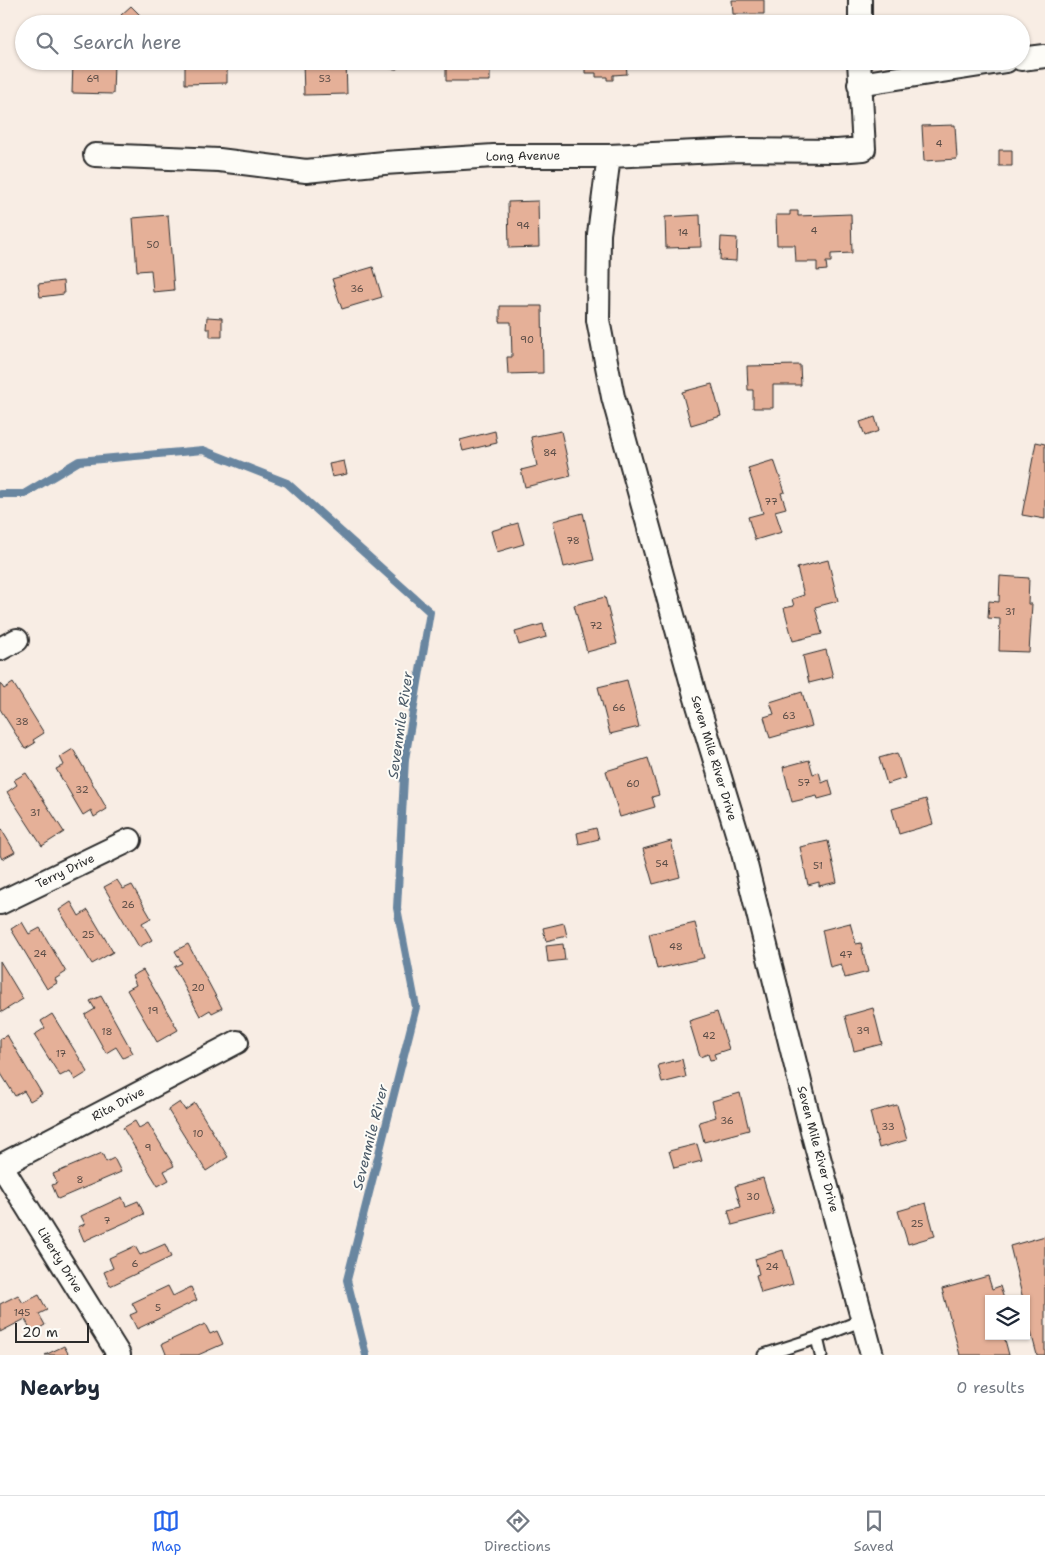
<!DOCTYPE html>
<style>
body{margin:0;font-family:"Shantell Sans",sans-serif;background:#f2f2f3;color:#1f2937}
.controls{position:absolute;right:15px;bottom:15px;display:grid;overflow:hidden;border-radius:0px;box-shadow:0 1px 4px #0004}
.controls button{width:45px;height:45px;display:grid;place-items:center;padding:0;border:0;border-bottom:1px solid #e0e1e3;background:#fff;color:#1f2937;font:25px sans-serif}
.scale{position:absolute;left:15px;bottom:12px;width:74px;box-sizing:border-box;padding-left:5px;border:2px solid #2b2b2b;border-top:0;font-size:14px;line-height:18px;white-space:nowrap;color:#2b2b2b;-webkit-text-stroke:4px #fdfcf7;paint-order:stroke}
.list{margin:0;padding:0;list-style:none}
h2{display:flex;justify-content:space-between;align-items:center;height:65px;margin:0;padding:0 20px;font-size:21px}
h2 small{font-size:16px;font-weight:400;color:#747a83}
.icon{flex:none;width:28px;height:28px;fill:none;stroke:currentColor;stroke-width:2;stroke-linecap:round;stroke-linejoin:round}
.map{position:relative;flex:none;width:1045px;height:1355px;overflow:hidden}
.search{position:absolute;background:#fff;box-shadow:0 1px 4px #0004;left:15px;right:15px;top:15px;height:55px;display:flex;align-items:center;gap:12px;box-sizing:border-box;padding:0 18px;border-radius:28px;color:#747a83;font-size:19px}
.sheet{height:140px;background:#fff}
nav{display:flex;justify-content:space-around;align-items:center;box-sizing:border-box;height:70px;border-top:1px solid #e0e1e3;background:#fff;font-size:14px;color:#747a83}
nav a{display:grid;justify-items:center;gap:2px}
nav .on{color:#2563eb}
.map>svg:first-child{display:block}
</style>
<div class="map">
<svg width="1045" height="1355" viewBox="0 0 1045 1355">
<rect width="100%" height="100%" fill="#f8ede4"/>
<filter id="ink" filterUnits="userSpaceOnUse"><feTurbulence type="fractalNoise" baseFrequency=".02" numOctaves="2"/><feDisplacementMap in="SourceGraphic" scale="10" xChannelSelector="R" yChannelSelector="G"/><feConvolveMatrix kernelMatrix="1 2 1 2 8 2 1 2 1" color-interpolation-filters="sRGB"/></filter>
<g filter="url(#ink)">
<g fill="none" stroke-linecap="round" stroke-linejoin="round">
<path stroke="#6986a0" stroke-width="8" d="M0 494H24L79 461 203 450 287 483 430 612 405 759 397 908 416 1007 347 1280 366 1355"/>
</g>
<path fill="#e5b098" stroke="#2b2b2b" d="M732 0H764V14H733Z
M131 6 141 16 133 24H129L121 15Z
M559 20H579L580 24H559Z
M185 61H227V83L185 84Z
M303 61H346L347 94 304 95Z
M381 61H398L397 69 381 68Z
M446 61H490V81H446Z
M585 61H626L627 74 613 75V80H607V77H596V73H585Z
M683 61H713V65H683Z
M73 62 114 63 113 94 72 93Z
M955 125 957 159 924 161 922 126Z
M999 150H1012V166H999Z
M538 201 539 247 509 248 508 202Z
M790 211H798V216L851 214 852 253 831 254V262H826L827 270 817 271V262H796L795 245H777L776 215H790Z
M168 215 174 290 153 292 151 270 137 271 133 218Z
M700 215 701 247 666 248 665 217Z
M721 237 737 238 736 261 720 260Z
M373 267 382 297 342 309 332 279Z
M63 281 64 294 40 297 38 284Z
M500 306H542L543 373 508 374 507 357H512L511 322H500Z
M207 317 222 318V337H210V329H206Z
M800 365 801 385H773V408H753V390H748L747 366Z
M712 384 721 416 691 425 682 392Z
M875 417 879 431 865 436 860 422Z
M495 431 497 443 463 451 460 440Z
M561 431 571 476 525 487 521 470 537 466 531 437Z
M1036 442 1045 444V519L1022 515Z
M774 460 785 492 781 493 786 508 775 511 782 532 755 540 748 517 763 513 748 468Z
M344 461 347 474 332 477 329 464Z
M583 513 594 560 564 567 553 521Z
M518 523 524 544 497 552 491 531Z
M828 560 838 601 815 607 822 634 793 641 784 608 794 606 792 599 804 595 797 568Z
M1000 576 1029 578 1028 604H1032L1029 652 999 651 1000 619 988 618 989 601 999 602Z
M605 597 617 644 587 652 574 605Z
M543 624 546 637 519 645 515 632Z
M826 650 833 677 809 683 803 656Z
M627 680 639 727 610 734 598 687Z
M0 683 4 689 13 683 44 733 33 740 35 743 25 749 0 709Z
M802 692 812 726 770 738 764 717 774 714 770 702Z
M73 749 107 809 94 817 91 810 83 815 56 769 64 765 60 757Z
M897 753 905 778 887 784 879 758Z
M648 758 659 795 652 797 655 807 620 817 606 771Z
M809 760 813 774 819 772 822 783 829 780 833 795 818 799 817 796 792 802 783 767Z
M26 773 64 832 42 846 7 792 17 785 14 780Z
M926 799 933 824 899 834 892 809Z
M0 827 15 852 2 859 0 855Z
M596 828 599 839 579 844 577 833Z
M671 841 680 877 653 884 643 849Z
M828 841 837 882 819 886V882L808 885 800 847Z
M117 880 123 889 132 885 151 918 142 923 152 940 139 947 104 887Z
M71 902 79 916 88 910 113 952 92 964 59 910Z
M22 922 29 934 40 928 66 972 55 979 57 983 47 989 11 929Z
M564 923 567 936 546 941 543 928Z
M695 923 704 958 657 969 649 934Z
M850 923 856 944 861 943 868 972 845 978 841 964 830 967 822 930Z
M188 944 222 1008 212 1013 210 1010 200 1016 174 967 182 963 175 951Z
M563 944 565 960 548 962 546 946Z
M0 961 23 999 2 1012 0 1009Z
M143 970 178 1030 157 1042 127 990 136 985 132 976Z
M101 996 133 1053 123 1058 116 1047 106 1053 85 1015 95 1009 90 1001Z
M873 1008 882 1044 854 1051 845 1016Z
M717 1012 729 1049 714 1054 716 1059 710 1060 708 1054 700 1057 689 1021Z
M52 1014 88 1072 75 1080 70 1071 60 1076 34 1035 45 1028 41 1021Z
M7 1035 42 1094 30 1101 24 1091 15 1096 0 1072V1039Z
M682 1059 686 1077 662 1083 658 1065Z
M740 1093 749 1130 704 1142 699 1122 716 1117 712 1101Z
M180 1102 185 1110 195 1103 228 1157 206 1171 168 1110Z
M897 1105 907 1140 879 1148 870 1112Z
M135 1121 139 1128 148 1123 174 1166 164 1171 169 1180 158 1186 123 1128Z
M697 1144 702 1161 674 1168 669 1151Z
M102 1153 106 1162 114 1158 121 1172 58 1199 52 1185 57 1183 53 1174Z
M763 1178 774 1214 732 1225 728 1210 741 1207 735 1186Z
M122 1197 126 1206 138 1201 144 1214 84 1241 78 1227 85 1224 81 1216Z
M926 1203 935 1236 908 1244 898 1211Z
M1045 1236V1355H1037L1026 1313V1299H1023L1010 1246Z
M165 1244 171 1257 110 1286 104 1272 113 1268 109 1258 135 1246 140 1255Z
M783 1250 793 1284 761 1293 756 1275 759 1274 755 1259Z
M988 1276 992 1289 1000 1286 1004 1299H989V1336H1004L1009 1355H960L942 1289Z
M168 1286 173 1296 191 1287 197 1300 137 1329 130 1315 137 1312 132 1303Z
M18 1295 23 1303 39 1295 47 1310 39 1314 45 1325 32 1332 25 1319 0 1332V1304Z
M205 1324 210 1334 217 1331 223 1344 198 1355H164L166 1354 162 1344Z
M64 1346 69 1355H45Z"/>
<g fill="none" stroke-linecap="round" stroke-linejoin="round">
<defs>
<path id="service" d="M817 1338 821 1355
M764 1355 817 1338 863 1320"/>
<path id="minor" d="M860 24V0
M1021 59 1045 56
M859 84 1006 61
M95 155 219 160 306 171 384 163 494 156H609L741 150 837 151 864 149 859 61
M609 156 599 234 598 320 613 397 695 695 743 853 813 1135 872 1355
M0 649 17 640
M0 903 130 840
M1 1165 119 1355
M0 1166 237 1042"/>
</defs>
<use href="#service" stroke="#2b2b2b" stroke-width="15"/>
<use href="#minor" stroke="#2b2b2b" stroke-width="26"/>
<use href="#service" stroke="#fdfcf7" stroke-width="11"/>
<use href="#minor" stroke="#fdfcf7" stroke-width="22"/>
</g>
</g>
<g text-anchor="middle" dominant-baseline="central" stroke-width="4" stroke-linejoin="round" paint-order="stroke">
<g font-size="10" fill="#5a4c46">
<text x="93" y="78">69</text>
<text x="325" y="78">53</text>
<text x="939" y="143">4</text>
<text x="523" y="225">94</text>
<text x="814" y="230">4</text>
<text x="683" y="232">14</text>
<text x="153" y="244">50</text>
<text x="357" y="288">36</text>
<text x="527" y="339">90</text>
<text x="550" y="452">84</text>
<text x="771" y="501">77</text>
<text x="573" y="540">78</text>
<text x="1010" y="611">31</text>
<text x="596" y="625">72</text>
<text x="619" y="707">66</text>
<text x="789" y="715">63</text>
<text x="22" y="721">38</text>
<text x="804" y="782">57</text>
<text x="633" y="783">60</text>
<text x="82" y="789">32</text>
<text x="35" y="812">31</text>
<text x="662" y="863">54</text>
<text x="818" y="865">51</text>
<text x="128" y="904">26</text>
<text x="88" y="934">25</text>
<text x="676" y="946">48</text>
<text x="40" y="953">24</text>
<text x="846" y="954">47</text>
<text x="198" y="987">20</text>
<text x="153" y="1010">19</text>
<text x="863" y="1030">39</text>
<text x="107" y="1031">18</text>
<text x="709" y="1035">42</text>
<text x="61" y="1053">17</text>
<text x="727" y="1120">36</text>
<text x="888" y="1126">33</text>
<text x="198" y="1133">10</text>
<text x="148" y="1147">9</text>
<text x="80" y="1179">8</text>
<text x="753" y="1196">30</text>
<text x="107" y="1220">7</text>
<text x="917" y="1223">25</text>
<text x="135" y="1263">6</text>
<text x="772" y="1266">24</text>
<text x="158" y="1307">5</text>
<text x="22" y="1312">145</text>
</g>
<g font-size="12" fill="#2b2b2b" stroke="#fdfcf7">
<text transform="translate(523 156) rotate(-1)">Long Avenue</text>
<text transform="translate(714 758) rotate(73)">Seven Mile River Drive</text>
<text transform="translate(65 871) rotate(-26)">Terry Drive</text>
<text transform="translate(118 1104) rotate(-28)">Rita Drive</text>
<text transform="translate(818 1149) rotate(75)">Seven Mile River Drive</text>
<text transform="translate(60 1260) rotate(58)">Liberty Drive</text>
</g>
<g font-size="14" font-style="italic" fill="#4a5966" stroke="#fdfcf7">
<text transform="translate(400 725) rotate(-82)">Sevenmile River</text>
<text transform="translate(370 1137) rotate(-76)">Sevenmile River</text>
</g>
</g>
</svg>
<div class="controls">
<button><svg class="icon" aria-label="layers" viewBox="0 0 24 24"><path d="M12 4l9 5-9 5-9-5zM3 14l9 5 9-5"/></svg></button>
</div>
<div class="scale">20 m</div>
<div class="search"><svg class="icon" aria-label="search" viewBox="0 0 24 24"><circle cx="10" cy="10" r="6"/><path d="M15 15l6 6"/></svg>Search here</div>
</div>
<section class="sheet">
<h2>Nearby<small>0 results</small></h2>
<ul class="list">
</ul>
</section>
<nav>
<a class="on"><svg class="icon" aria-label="map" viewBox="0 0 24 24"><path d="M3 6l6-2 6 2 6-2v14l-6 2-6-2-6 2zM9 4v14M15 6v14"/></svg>Map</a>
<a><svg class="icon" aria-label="directions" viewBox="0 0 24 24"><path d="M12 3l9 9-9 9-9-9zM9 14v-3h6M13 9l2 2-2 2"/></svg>Directions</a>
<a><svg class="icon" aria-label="saved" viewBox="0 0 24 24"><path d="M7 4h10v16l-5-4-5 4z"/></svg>Saved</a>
</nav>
